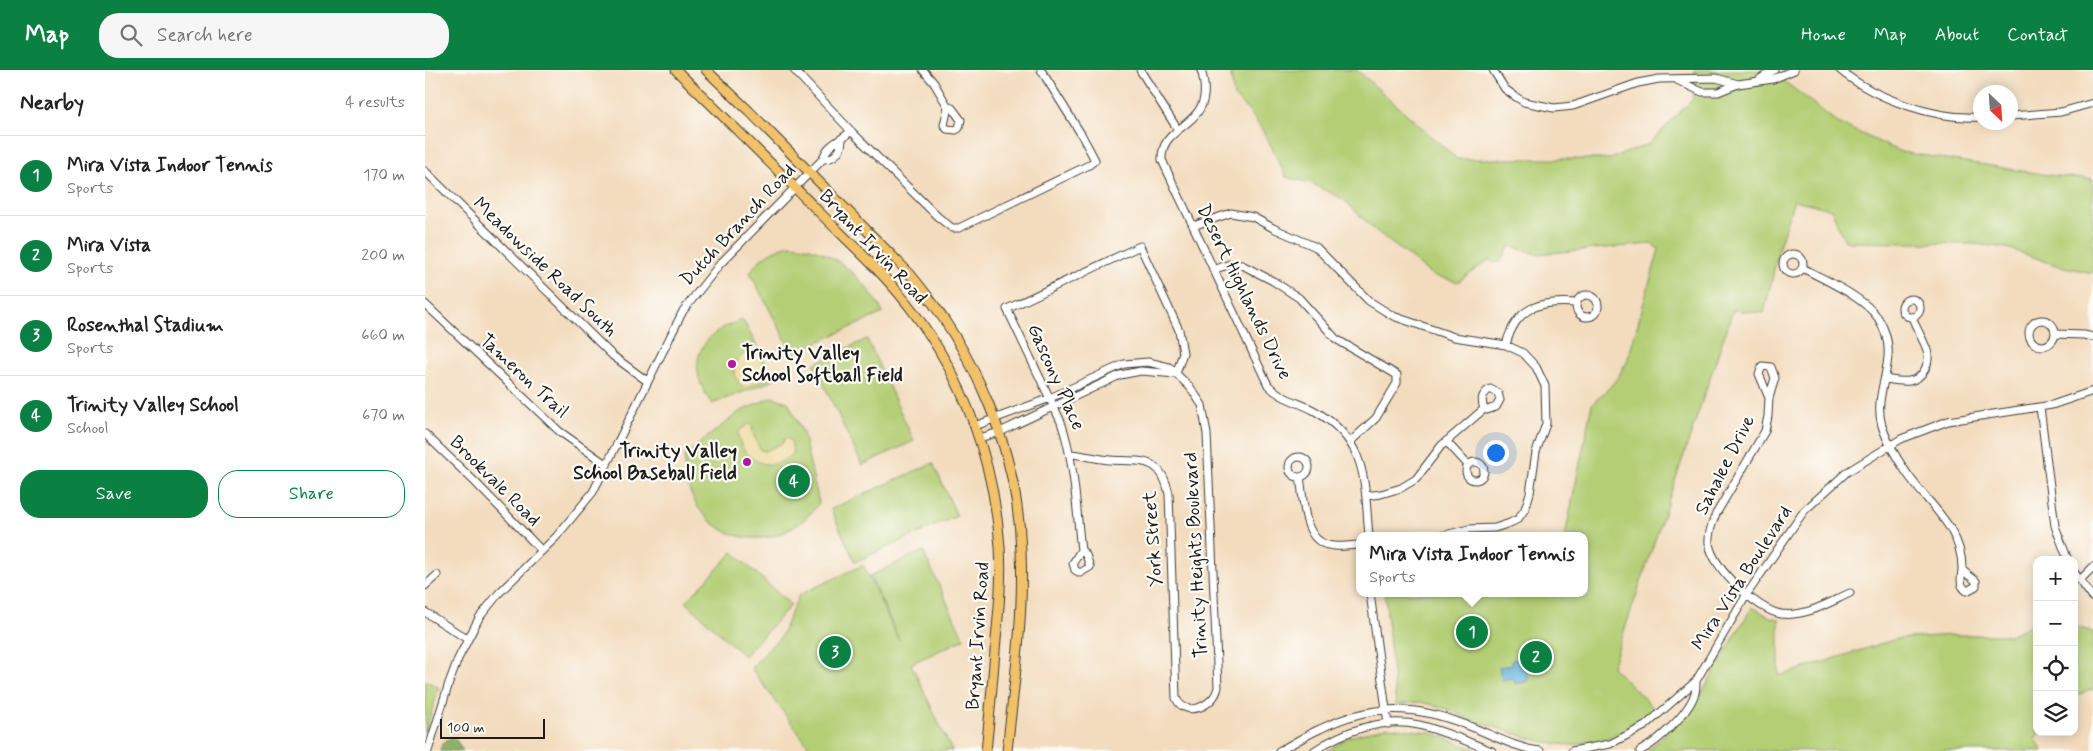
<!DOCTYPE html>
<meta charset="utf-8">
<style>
body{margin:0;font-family:Mynerve,sans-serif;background:#f6f6f6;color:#222}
.controls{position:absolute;right:15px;bottom:15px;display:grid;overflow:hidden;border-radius:10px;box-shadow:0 2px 12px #0003}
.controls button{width:45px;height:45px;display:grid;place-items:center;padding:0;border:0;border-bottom:1px solid #e0e0e0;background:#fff;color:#222;font:25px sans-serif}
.compass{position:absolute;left:1548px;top:15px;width:45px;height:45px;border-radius:50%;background:#fff;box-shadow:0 2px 12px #0003;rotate:155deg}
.scale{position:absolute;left:15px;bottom:12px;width:105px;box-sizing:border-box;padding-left:5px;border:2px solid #1c1c1c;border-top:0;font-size:14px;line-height:18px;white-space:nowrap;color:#1c1c1c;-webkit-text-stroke:4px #fdfcf7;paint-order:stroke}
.you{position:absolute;left:1070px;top:382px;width:18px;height:18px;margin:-12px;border:4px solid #fff;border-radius:50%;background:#1a73e8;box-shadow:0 0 0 8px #1a73e833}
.badge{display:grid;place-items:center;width:32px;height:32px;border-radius:50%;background:#0b8043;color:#fff;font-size:16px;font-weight:700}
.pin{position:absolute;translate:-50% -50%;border:2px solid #fff;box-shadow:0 1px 5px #0006}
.popup{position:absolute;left:931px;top:462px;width:232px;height:65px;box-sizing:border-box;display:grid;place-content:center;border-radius:10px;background:#fff;filter:drop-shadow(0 1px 4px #0005);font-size:16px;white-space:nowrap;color:#767676}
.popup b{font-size:19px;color:#222}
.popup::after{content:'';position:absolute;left:50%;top:100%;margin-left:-10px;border:10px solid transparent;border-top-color:#fff}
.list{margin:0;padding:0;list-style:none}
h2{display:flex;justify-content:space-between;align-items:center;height:65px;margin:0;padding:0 20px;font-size:21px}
h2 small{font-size:16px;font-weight:400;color:#767676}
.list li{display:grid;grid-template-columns:32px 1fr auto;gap:15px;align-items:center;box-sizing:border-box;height:80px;padding:0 20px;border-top:1px solid #e0e0e0}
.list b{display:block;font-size:19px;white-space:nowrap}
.list p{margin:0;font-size:16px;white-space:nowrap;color:#767676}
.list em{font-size:16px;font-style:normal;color:#767676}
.actions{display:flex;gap:10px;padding:15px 20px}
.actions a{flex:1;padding:11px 0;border:1px solid #0b8043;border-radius:20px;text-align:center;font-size:18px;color:#0b8043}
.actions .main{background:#0b8043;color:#fff}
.icon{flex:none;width:28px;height:28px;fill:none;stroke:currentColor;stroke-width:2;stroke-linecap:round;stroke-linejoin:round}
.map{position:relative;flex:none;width:1668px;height:681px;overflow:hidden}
header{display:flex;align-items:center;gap:30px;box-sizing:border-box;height:70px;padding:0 25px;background:#0b8043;color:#fff}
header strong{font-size:24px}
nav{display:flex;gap:28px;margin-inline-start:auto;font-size:18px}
.search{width:350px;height:45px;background:#f6f6f6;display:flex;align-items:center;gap:12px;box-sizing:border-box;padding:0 18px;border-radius:20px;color:#767676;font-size:19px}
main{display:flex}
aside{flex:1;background:#fff}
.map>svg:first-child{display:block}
</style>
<header>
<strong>Map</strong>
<div class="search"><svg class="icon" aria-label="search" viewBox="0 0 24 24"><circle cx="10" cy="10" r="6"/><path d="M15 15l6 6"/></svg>Search here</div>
<nav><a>Home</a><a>Map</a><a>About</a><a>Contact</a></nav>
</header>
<main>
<aside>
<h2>Nearby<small>4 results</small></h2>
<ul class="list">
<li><span class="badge">1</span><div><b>Mira Vista Indoor Tennis</b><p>Sports</p></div><em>170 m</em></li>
<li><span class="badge">2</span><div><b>Mira Vista</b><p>Sports</p></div><em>200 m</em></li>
<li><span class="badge">3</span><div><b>Rosenthal Stadium</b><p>Sports</p></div><em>660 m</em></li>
<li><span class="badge">4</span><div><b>Trinity Valley School</b><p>School</p></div><em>670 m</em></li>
</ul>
<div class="actions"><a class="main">Save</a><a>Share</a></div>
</aside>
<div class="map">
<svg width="1668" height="681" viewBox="0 0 1668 681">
<rect width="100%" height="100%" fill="#fdfcf7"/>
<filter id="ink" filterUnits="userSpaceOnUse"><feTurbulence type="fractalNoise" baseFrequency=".02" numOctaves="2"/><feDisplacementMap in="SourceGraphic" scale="10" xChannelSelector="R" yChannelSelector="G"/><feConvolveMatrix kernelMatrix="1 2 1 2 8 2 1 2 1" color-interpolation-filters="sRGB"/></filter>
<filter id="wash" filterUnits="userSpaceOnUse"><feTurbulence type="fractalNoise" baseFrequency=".0096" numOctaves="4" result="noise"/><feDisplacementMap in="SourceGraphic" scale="20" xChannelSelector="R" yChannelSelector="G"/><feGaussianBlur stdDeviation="1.12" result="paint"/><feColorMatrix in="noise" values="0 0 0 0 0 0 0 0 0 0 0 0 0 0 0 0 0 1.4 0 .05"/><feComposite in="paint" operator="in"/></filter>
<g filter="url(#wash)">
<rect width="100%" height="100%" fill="#f3dcbe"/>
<path fill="#b3ce74" stroke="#687548" d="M805 0H932L1032 89H1185L1224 74 1268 29 1269 0H1351L1359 11 1413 53 1476 82 1630 106 1668 109V203L1634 196 1582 178 1550 174 1423 172 1420 171 1406 139 1369 130 1356 170 1339 243 1308 240 1187 597 1234 643 1220 653 1182 668 1150 675 1129 674 1103 668 1039 647 1022 639 996 632 971 635 960 523H1160V466H1140L1167 334 1189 313 1202 292 1234 179 1226 174 1112 184 1085 176 1075 192 1070 193 1065 189 1033 212 1007 205 945 156 918 129 886 113 861 107C847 78 835 48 809 27Z
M364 175C403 175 441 208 458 243L371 282 366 280 325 203C334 187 347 180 364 175Z
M318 250 348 307 347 311 287 334C259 295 273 263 318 250Z
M442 269 489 371 437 395 389 294Z
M347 327 363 332 378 363 394 433C347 499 255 466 260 385L314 342Z
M508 393 532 446 430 492 406 439Z
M498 481 539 569 486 594 527 681H387L326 598 356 566 374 525 438 495 474 570 445 506Z
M308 482 366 535 319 586 261 532Z
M1327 537 1345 547 1354 549V606L1471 569 1525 565H1584L1612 552V662H1615L1610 668 1618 681H1222L1268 638Z
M1649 556 1668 562V619L1649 627Z
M0 610 14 618 0 663Z
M962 657 1005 662 1054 681H902L924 667Z"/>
<path fill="#8eb166" stroke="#556641" d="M27 668 31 670 38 681H15C17 673 19 670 27 668Z"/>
<path fill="#eeda9e" stroke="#857b5d" d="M325 282H332L344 306 342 309 319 318C304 307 306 287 325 282Z
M323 354 328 356 327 361 335 380 340 381 358 373 359 369 362 368 366 371 368 382C349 407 314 390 313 362Z"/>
<path fill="#63b4de" stroke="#40687d" d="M1100 588 1104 611 1090 614 1088 608 1077 610 1074 597 1087 595V590Z"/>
</g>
<g filter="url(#ink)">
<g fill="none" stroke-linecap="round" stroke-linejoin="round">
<defs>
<path id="minor" d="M369 0 426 61 513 147 527 158H534L664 95 670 90 656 64 616 0
M498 0 509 13 523 37
M715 0 753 60
M776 0C794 60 735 50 737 90L843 315C856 329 874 332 890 341 944 372 939 413 944 466
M1068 0 1080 19 1091 27 1099 32 1129 38 1148 36 1213 13 1234 9 1291 8 1313 14
M1415 0C1450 29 1511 50 1556 47
M1335 9 1349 0
M1252 10 1277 22H1293L1313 14 1348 9 1369 0
M523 37 527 38 536 50 534 58 531 60 522 59 519 55Z
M1586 46 1636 42 1668 33
M398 89C410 89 417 81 417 69
M0 101 188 286 222 311
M768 156 806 143 828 147 848 158 891 177 944 231 968 246 1029 267 1081 275 1098 283 1111 297 1120 316 1121 354 1111 382 1105 423 1100 439 1093 449 1085 453 1070 458 1044 459 1016 466
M1358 194a10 10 0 1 1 20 0a10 10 0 1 1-20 0Z
M1378 198C1401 211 1438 226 1453 248 1479 289 1446 318 1457 356 1464 377 1479 401 1493 418 1513 442 1538 465 1537 500
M788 200 805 194 817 195 848 211 874 228 911 269 972 305V313L951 348 925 372
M1151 236a11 11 0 1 1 22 0a11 11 0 1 1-22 0Z
M1477 238a9 9 0 1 1 18 0a9 9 0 1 1-18 0Z
M0 234 134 361 182 395
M1604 263a13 13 0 1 1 26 0a13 13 0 1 1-26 0Z
M1630 264 1659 265 1668 267
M1081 275C1091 236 1116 230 1152 233
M1337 296 1346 297 1350 308 1344 328 1334 304Z
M1460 309C1467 310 1476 312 1484 311 1498 309 1506 293 1502 280 1498 269 1491 258 1487 247
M1065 319 1073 323 1075 330 1071 337 1062 340 1059 339C1056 330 1056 325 1065 319Z
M1344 328 1343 346 1340 361 1291 444C1287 453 1283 463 1284 473 1287 498 1332 540 1356 544 1381 547 1403 533 1425 523
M1615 337 1630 456 1643 490
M550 356 625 328 699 294 723 292 744 297 765 317 777 335 782 364 793 617C790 636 760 649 751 628L744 424C736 385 715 392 685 390 672 389 659 385 646 384
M0 364 50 412 117 481
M554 368 575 362 695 305 716 301 751 304
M1021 371 1043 395
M864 397a10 10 0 1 1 20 0a10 10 0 1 1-20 0Z
M1041 401a9 9 0 1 1 18 0a9 9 0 1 1-18 0Z
M875 407C879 428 877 469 903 475 913 478 924 475 934 475
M941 426 956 424 976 418 991 409 1016 376 1059 339
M656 480C651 437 650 393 636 352L582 239 715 176 754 260 758 283 751 304
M656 480 661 485 665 497 655 503 650 500 648 493Z
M1537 500 1551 511V516L1542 521C1534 516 1536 508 1537 500Z
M1649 502 1668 528
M1655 510 1668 497
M0 516 12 505
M945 523 963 654
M0 542 42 569
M3 681 24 613 33 589 54 548 74 523 131 467 168 422 258 241 295 194 398 89C402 73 415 72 426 61
M854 681C868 674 881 665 895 659 946 634 986 634 1039 654 1064 663 1089 678 1115 681
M889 681C918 661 958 647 994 655 1019 661 1043 672 1067 681
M1147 681 1185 674 1220 656 1271 611 1322 524 1379 441 1422 402 1476 369 1523 351 1627 335 1668 321
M1215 681C1234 671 1264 643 1270 623 1271 619 1271 614 1271 611"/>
<path id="major" d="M251 0C300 48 348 95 396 144 427 175 461 205 487 240 539 308 569 392 575 477 577 508 574 539 571 569 568 606 565 644 561 681
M281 0 324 41 485 204C549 280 593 380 596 481 599 547 589 615 582 681"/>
</defs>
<use href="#minor" stroke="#3c3934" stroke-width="9"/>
<use href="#major" stroke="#3c3934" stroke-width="11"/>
<use href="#minor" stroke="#fff" stroke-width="7"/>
<use href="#major" stroke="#f2c26a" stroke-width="9"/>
</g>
</g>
<g fill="#b5179e" stroke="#fdfcf7" stroke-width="2">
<circle cx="307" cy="294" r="5"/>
<circle cx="322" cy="392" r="5"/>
</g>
<g text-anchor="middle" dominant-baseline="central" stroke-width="4.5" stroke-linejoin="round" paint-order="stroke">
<g font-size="19" fill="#1c1c1c" stroke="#fdfcf7">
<text transform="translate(313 155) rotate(-47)">Dutch Branch Road</text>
<text transform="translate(448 177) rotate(47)">Bryant Irvin Road</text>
<text transform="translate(120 197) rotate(44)">Meadowside Road South</text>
<text transform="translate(819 222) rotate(64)">Desert Highlands Drive</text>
<text transform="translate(99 306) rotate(43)">Tameron Trail</text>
<text transform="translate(631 307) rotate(66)">Gascony Place</text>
<text transform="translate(1300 395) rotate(-63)">Sahalee Drive</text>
<text transform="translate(70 411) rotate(45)">Brookvale Road</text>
<text transform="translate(728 469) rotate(-94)">York Street</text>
<text transform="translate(771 485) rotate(-93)">Trinity Heights Boulevard</text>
<text transform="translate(1317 508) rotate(-57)">Mira Vista Boulevard</text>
<text transform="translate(553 566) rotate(-86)">Bryant Irvin Road</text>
</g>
<g font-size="19" font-weight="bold" fill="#1c1c1c" stroke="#fdfcf7" text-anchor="start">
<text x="317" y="283">Trinity Valley<tspan x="317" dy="22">School Softball Field</tspan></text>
<text x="312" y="381" text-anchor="end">Trinity Valley<tspan x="312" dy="22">School Baseball Field</tspan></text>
</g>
</g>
</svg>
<div class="controls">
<button>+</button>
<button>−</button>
<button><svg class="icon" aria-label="locate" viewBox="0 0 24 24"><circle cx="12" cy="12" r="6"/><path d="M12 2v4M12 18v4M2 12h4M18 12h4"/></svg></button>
<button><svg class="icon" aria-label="layers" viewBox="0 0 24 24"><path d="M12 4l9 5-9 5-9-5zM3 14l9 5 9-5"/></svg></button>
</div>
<svg class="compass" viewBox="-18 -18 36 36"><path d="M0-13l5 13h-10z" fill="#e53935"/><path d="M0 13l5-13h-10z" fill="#767676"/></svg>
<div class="scale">100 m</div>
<div class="you"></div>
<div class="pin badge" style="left:1047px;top:562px">1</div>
<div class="popup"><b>Mira Vista Indoor Tennis</b>Sports</div>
<div class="pin badge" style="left:1111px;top:587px">2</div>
<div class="pin badge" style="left:410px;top:582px">3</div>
<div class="pin badge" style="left:369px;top:411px">4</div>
</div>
</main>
